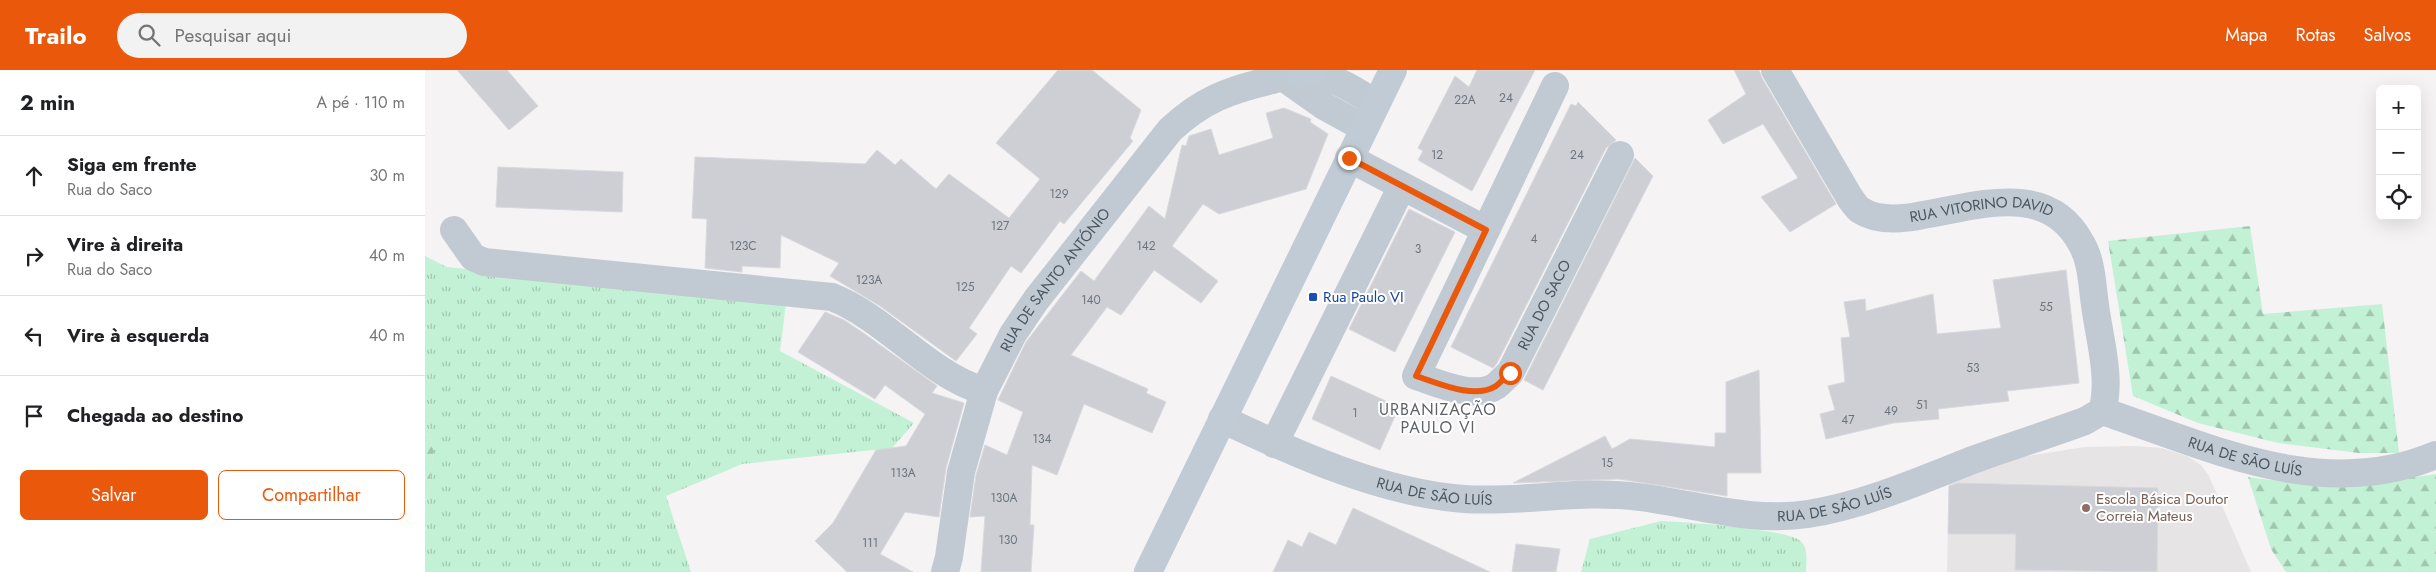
<!DOCTYPE html>
<html lang="pt">
<meta charset="utf-8">
<style>
body{margin:0;font-family:Jost,sans-serif;background:#f2f2f2;color:#202124}
.controls{position:absolute;right:15px;top:15px;display:grid;overflow:hidden;border-radius:8px;box-shadow:0 5px 20px #0002}
.controls button{width:45px;height:45px;display:grid;place-items:center;padding:0;border:0;border-bottom:1px solid #e0e0e0;background:#fff;color:#202124;font:25px sans-serif}
.stop{position:absolute;width:15px;height:15px;margin:-11px;border:4px solid #ea580c;border-radius:50%;background:#fff}
.stop.end{background:#ea580c;border-color:#fff;box-shadow:0 1px 5px #0008}
.list{margin:0;padding:0;list-style:none}
h2{display:flex;justify-content:space-between;align-items:center;height:65px;margin:0;padding:0 20px;font-size:21px}
h2 small{font-size:16px;font-weight:400;color:#757577}
.list li{display:grid;grid-template-columns:32px 1fr auto;gap:15px;align-items:center;box-sizing:border-box;height:80px;padding:0 20px;border-top:1px solid #e0e0e0}
.list b{display:block;font-size:19px;white-space:nowrap}
.list p{margin:0;font-size:16px;white-space:nowrap;color:#757577}
.list em{font-size:16px;font-style:normal;color:#757577}
.actions{display:flex;gap:10px;padding:15px 20px}
.actions a{flex:1;padding:11px 0;border:1px solid #ea580c;border-radius:8px;text-align:center;font-size:18px;color:#ea580c}
.actions .main{background:#ea580c;color:#fff}
.icon{flex:none;width:28px;height:28px;fill:none;stroke:currentColor;stroke-width:2;stroke-linecap:round;stroke-linejoin:round}
.map{position:relative;flex:none;width:2011px;height:502px;overflow:hidden}
header{display:flex;align-items:center;gap:30px;box-sizing:border-box;height:70px;padding:0 25px;background:#ea580c;color:#fff}
header strong{font-size:24px}
nav{display:flex;gap:28px;margin-inline-start:auto;font-size:18px}
.search{width:350px;height:45px;background:#f2f2f2;display:flex;align-items:center;gap:12px;box-sizing:border-box;padding:0 18px;border-radius:28px;color:#757577;font-size:19px}
main{display:flex}
aside{flex:1;background:#fff}
.map>svg:first-child{display:block}
</style>
<header>
<strong>Trailo</strong>
<div class="search"><svg class="icon" aria-label="search" viewBox="0 0 24 24"><circle cx="10" cy="10" r="6"/><path d="M15 15l6 6"/></svg>Pesquisar aqui</div>
<nav><a>Mapa</a><a>Rotas</a><a>Salvos</a></nav>
</header>
<main>
<aside>
<h2>2 min<small>A pé · 110 m</small></h2>
<ul class="list">
<li><svg class="icon" aria-label="ahead" viewBox="0 0 24 24"><path d="M12 20V5M6 11l6-6 6 6"/></svg><div><b>Siga em frente</b><p>Rua do Saco</p></div><em>30 m</em></li>
<li><svg class="icon" aria-label="right" viewBox="0 0 24 24"><path d="M7 20v-9h11M14 6l5 5-5 5"/></svg><div><b>Vire à direita</b><p>Rua do Saco</p></div><em>40 m</em></li>
<li><svg class="icon" aria-label="left" viewBox="0 0 24 24"><path d="M17 20v-9H6M10 6l-5 5 5 5"/></svg><div><b>Vire à esquerda</b></div><em>40 m</em></li>
<li><svg class="icon" aria-label="arrive" viewBox="0 0 24 24"><path d="M6 21V4h12l-3 4 3 4H6"/></svg><div><b>Chegada ao destino</b></div></li>
</ul>
<div class="actions"><a class="main">Salvar</a><a>Compartilhar</a></div>
</aside>
<div class="map">
<svg width="2011" height="502" viewBox="0 0 2011 502">
<defs>
<pattern id="grass-tufts" width="24" height="20" patternUnits="userSpaceOnUse" patternTransform="scale(1.25)"><rect width="24" height="20" fill="#c3f1d5"/><path d="M3 7l-1-3M5 7V3M7 7l1-3M15 17l-1-3M17 17v-4M19 17l1-3" fill="none" stroke="#a0c6b0"/></pattern>
<pattern id="forest-firs" width="22" height="20" patternUnits="userSpaceOnUse" patternTransform="scale(1.25)"><rect width="22" height="20" fill="#c3f1d5"/><path d="M5 1l3.5 6h-7zM16 11l3.5 6h-7z" fill="#a0c6b0"/></pattern>
</defs>
<rect width="100%" height="100%" fill="#f5f3f3"/>
<path fill="#e6e4e5" d="M1710 376 1736 378 1762 386 1776 395 1784 406 1826 502H1522L1524 413 1585 390 1602 386 1660 377Z"/>
<path fill="url(#grass-tufts)" d="M0 186 22 197 361 233 355 281 489 353 467 378 317 394 241 426 266 502H0V443L9 381 4 365 0 364Z
M1236 451C1260 452 1359 459 1374 470 1384 476 1381 492 1381 502H1156L1165 469Z"/>
<path fill="url(#forest-firs)" d="M1825 156 1838 244 1957 234 1974 383H1934L1853 373 1773 353 1708 326 1683 171Z
M0 364 4 365 9 381 0 443Z
M2011 404V502H1861L1846 479 1823 407 1885 415 1962 411Z"/>
<path fill="#cdcfd5" stroke="#d7d9de" d="M32 0H82L113 36 84 60Z
M633 0H667L716 40 705 68 708 71 639 154 635 151 596 203 586 196 544 258 552 264 531 291 455 236 405 206 414 193 356 165 355 198 317 196V202L280 198 282 149 267 148 270 87 440 94 452 80 470 95 476 89 511 119 524 104 584 148 615 109 571 73Z
M1052 0H1110L1047 121 993 90 998 81 993 78 1030 6 1044 17Z
M1309 0H1334L1337 8 1411 134 1365 162 1336 127 1373 108 1338 54 1298 74 1283 50 1321 24Z
M1153 32 1191 70 1181 78 1072 293 1068 298 1026 277 1146 34 1151 36Z
M859 38 886 49 885 52 903 64 881 119 794 144 778 134 747 176 793 211 776 233 729 200 696 245 682 237 646 285 723 319 721 323 741 332 727 363 659 334 632 405 607 395 605 455H609L606 502H556L560 446 545 447 551 405 560 375 582 385 598 342 573 330 601 272 656 201 669 211 724 136 740 149 757 75 761 76 764 66 786 59 794 85 848 68 841 43Z
M1210 88 1228 106 1118 320 1099 310Z
M73 97 198 102 197 142 71 137Z
M984 139 1030 162 970 282 924 259Z
M1641 200 1654 313 1582 321 1584 331 1513 339 1514 349 1468 353 1401 369 1395 344 1410 340 1403 316 1420 312 1416 268 1425 267 1419 232 1440 229 1441 241 1508 224 1512 264 1576 258 1568 210Z
M400 242 419 250 437 262 512 316 507 323 539 333 521 398 514 447 480 442 455 484 488 502H422L390 471 408 453 451 380 481 376 500 344 460 315 450 329 373 282Z
M1334 300 1336 403H1302V426L1194 409 1088 413 1180 366 1187 379 1205 369 1290 377V363H1301V312Z
M906 306 974 337 955 380 887 349Z
M1533 413 1733 418 1732 502 1590 500 1591 464H1523L1524 416Z
M928 438 958 452 1065 502H848L863 470 877 477 884 462 911 475Z
M1091 474 1135 479 1131 502H1087Z"/>
<g fill="none" stroke-linecap="round" stroke-linejoin="round">
<g stroke="#c1cad2" stroke-width="28">
<path id="s1" d="M1350 0 1425 128C1428 132 1431 137 1435 140 1453 152 1479 149 1498 145 1553 136 1623 111 1656 173 1667 191 1667 215 1670 235 1674 267 1687 310 1677 341"/>
<path d="M858 7 899 36 939 58"/>
<path id="s2" d="M1130 16 991 306C1013 313 1049 330 1071 316 1076 312 1080 307 1085 303L1195 85"/>
<path d="M924 88 1061 160"/>
<path d="M29 160 48 187 59 192 407 227C462 249 504 305 559 321"/>
<path id="s3" d="M797 349C871 384 957 423 1039 429 1097 433 1156 419 1214 427 1271 434 1325 453 1383 444 1436 436 1495 411 1545 391 1583 377 1622 365 1660 351L1677 341C1785 377 1897 433 2011 385"/>
<path d="M849 374 977 116"/>
<path id="s4" d="M520 502 524 487 536 402 559 321 588 264 611 230 745 60C777 30 804 20 847 10 860 6 874 2 889 4 911 8 933 22 951 34"/>
</g>
<path stroke="#c1cbd6" stroke-width="28" d="M875 3 887 0
M723 502 968 0"/>
</g>
<g fill="none" stroke-linecap="round" stroke-linejoin="round">
<path stroke="#ea580c" stroke-width="6" d="M924 88 1061 160 991 306C1013 313 1049 330 1071 316 1076 312 1080 307 1085 303"/>
</g>
<rect fill="#1a4fb4" stroke="#fff" stroke-width="2" x="883" y="222" width="10" height="10" rx="2.5"/>
<circle fill="#8d6e63" stroke="#fff" stroke-width="2" cx="1661" cy="438" r="5"/>
<g text-anchor="middle" dominant-baseline="central" stroke-width="4" stroke-linejoin="round" paint-order="stroke">
<g font-size="12" fill="#6b747e">
<text x="1081" y="28">24</text>
<text x="1040" y="30">22A</text>
<text x="1012" y="85">12</text>
<text x="1152" y="85">24</text>
<text x="634" y="124">129</text>
<text x="575" y="156">127</text>
<text x="1109" y="169">4</text>
<text x="318" y="176">123C</text>
<text x="721" y="176">142</text>
<text x="993" y="179">3</text>
<text x="444" y="210">123A</text>
<text x="540" y="217">125</text>
<text x="666" y="230">140</text>
<text x="1621" y="237">55</text>
<text x="1548" y="298">53</text>
<text x="1497" y="335">51</text>
<text x="1466" y="341">49</text>
<text x="930" y="343">1</text>
<text x="1423" y="350">47</text>
<text x="617" y="369">134</text>
<text x="1182" y="393">15</text>
<text x="478" y="403">113A</text>
<text x="579" y="428">130A</text>
<text x="583" y="470">130</text>
<text x="445" y="473">111</text>
</g>
<g font-size="15" fill="#4a5661" stroke="#fff">
<text stroke="none"><textPath href="#s1" startOffset="288">RUA VITORINO DAVID</textPath></text>
<text stroke="none"><textPath href="#s4" startOffset="318">RUA DE SANTO ANTÓNIO</textPath></text>
<text stroke="none"><textPath href="#s2" startOffset="500">RUA DO SACO</textPath></text>
<text stroke="none"><textPath href="#s3" startOffset="1065">RUA DE SÃO LUÍS</textPath></text>
<text stroke="none"><textPath href="#s3" startOffset="226">RUA DE SÃO LUÍS</textPath></text>
<text stroke="none"><textPath href="#s3" startOffset="630">RUA DE SÃO LUÍS</textPath></text>
</g>
<g font-size="15" fill="#164399" stroke="#fff" text-anchor="start">
<text x="898" y="227">Rua Paulo VI</text>
</g>
<g font-size="15" fill="#785e54" stroke="#fff" text-anchor="start">
<text x="1671" y="429">Escola Básica Doutor<tspan x="1671" dy="17">Correia Mateus</tspan></text>
</g>
<g font-size="16" letter-spacing="1" fill="#5f6368" stroke="#fff">
<text x="1013" y="339">URBANIZAÇÃO<tspan x="1013" dy="18">PAULO VI</tspan></text>
</g>
</g>
</svg>
<div class="controls">
<button>+</button>
<button>−</button>
<button><svg class="icon" aria-label="locate" viewBox="0 0 24 24"><circle cx="12" cy="12" r="6"/><path d="M12 2v4M12 18v4M2 12h4M18 12h4"/></svg></button>
</div>
<div class="stop" style="left:1085px;top:303px"></div>
<div class="stop end" style="left:924px;top:88px"></div>
</div>
</main>
